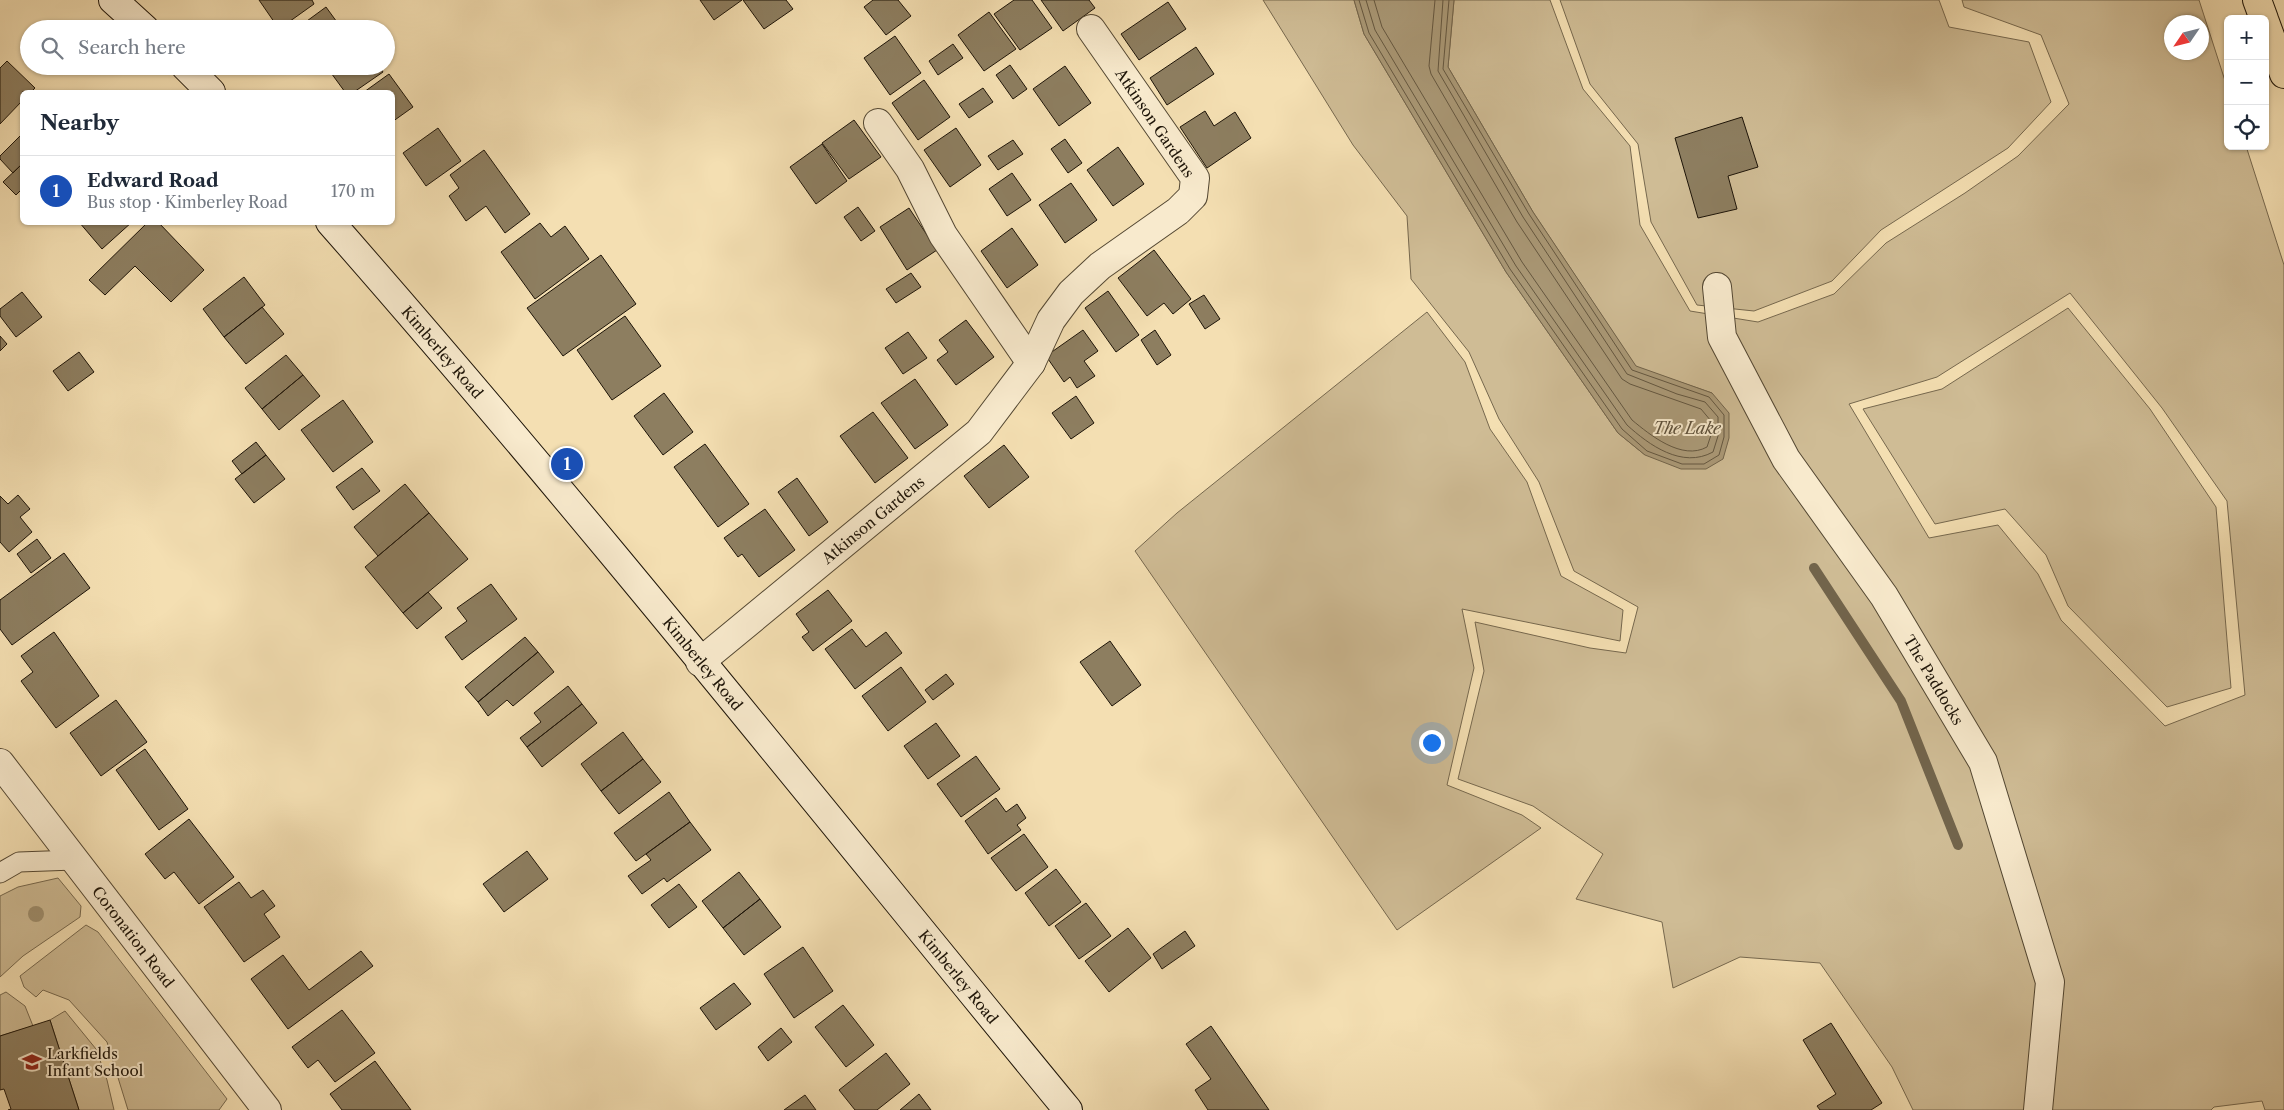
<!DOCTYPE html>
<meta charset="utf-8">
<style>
body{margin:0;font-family:"Libre Caslon Text",serif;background:#f2f2f3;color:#1f2937}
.controls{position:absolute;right:15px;top:15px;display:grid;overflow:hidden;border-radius:8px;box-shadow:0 1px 4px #0004}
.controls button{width:45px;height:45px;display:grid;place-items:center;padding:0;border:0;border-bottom:1px solid #e0e1e3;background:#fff;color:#1f2937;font:25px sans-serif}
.compass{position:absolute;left:2164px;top:15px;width:45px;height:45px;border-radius:50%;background:#fff;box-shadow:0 1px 4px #0004;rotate:235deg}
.you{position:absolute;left:1431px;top:742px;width:18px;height:18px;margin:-12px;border:4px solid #fff;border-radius:50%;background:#1a73e8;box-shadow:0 0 0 8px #1a73e833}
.badge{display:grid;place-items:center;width:32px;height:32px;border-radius:50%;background:#ea580c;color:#fff;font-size:16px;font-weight:700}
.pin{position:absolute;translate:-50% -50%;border:2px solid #fff;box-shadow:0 1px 5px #0006}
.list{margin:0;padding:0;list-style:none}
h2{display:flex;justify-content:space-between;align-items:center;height:65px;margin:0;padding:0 20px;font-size:21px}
h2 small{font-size:16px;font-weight:400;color:#747a83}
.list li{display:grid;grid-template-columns:32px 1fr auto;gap:15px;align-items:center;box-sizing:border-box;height:70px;padding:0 20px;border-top:1px solid #e0e1e3}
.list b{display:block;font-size:19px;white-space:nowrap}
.list p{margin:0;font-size:16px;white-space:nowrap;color:#747a83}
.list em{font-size:16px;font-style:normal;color:#747a83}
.icon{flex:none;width:28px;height:28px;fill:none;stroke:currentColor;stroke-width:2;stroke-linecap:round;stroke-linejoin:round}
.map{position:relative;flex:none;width:2284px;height:1110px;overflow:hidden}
.search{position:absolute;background:#fff;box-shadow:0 1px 4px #0004;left:20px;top:20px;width:375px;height:55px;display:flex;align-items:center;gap:12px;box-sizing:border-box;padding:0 18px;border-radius:28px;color:#747a83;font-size:19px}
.panel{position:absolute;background:#fff;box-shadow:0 1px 4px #0004;left:20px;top:90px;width:375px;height:135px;border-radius:8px}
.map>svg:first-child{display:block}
</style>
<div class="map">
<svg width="2284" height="1110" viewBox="0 0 2284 1110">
<rect width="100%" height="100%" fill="#f4dfb2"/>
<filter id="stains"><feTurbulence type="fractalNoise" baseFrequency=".004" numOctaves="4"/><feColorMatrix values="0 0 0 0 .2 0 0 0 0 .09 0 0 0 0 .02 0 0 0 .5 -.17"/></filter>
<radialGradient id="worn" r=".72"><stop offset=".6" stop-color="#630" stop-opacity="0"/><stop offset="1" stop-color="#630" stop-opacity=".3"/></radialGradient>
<path fill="#cfbc95" stroke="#76684e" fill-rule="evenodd" d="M1263 0H1354L1364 34 1506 272 1618 433 1645 455 1712 393 1636 367 1533 212 1448 67 1454 0H1550L1583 89 1630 146 1640 225 1690 311 1758 322 1834 294 1886 243 1965 193 2018 156 2069 104 2041 35 1964 7 1962 0H2199L2228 90V146H2246L2284 265V1110H2265L2262 1101 2214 1107 2211 1110H1913L1892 1067 1820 963 1740 957 1673 988 1662 922 1576 899 1603 854 1533 806 1458 779 1484 671 1475 622 1590 648 1626 653 1638 607 1574 571 1539 482 1499 419 1469 352 1411 279 1407 216 1353 145ZM2172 22H2202V52H2172ZM2070 293 2162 408 2227 501 2245 695 2165 726 2061 620 2038 574 1998 525 1929 538 1849 404 1937 377Z
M1560 0H1939L1949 27 2029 42 2051 102 2008 148 1881 230 1832 281 1754 311 1697 305 1651 222 1638 144 1590 84Z
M2068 308 2150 409 2216 507 2231 688 2167 707 2068 606 2046 555 2005 509 1935 524 1863 409 1942 389Z
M1427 312 1465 362 1490 429 1527 482 1561 576 1623 610 1620 641 1462 609 1474 668 1447 785 1522 815 1541 828 1397 930 1135 551 1177 513Z
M58 878 81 906 80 917 23 956 0 977V896L18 887Z
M86 925 98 932 227 1099 219 1110H128L107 1042 69 1000 43 990 36 997 24 987 20 976Z
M6 992 25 1006 33 1026 0 1036V995Z
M65 1011 96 1049 107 1080 114 1110H79L50 1020Z"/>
<path fill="#ab9a78" stroke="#72644b" d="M1354 0H1454L1448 67 1533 212 1636 366 1712 393 1729 413V438L1723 459 1706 469H1681L1645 455 1618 433 1506 272 1364 34Z"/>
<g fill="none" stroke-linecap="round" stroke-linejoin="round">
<path stroke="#645740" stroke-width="1" d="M1359 0 1369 33 1510 269 1622 429 1647 451 1682 464H1704L1719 455 1724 437V415L1709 397 1632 370 1529 214 1443 69 1449 0
M1366 0 1375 30 1516 266 1627 425C1649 445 1682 469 1713 452L1718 436V417L1705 402 1677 394 1627 374 1523 217 1438 71 1443 0
M1374 0 1382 27 1522 262 1632 420C1650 435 1682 461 1707 447L1711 435V421L1701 409 1630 384 1622 379 1517 222 1431 74 1429 66 1435 0"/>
<path stroke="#72644b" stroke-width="10" d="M1814 568 1901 701 1958 845"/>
</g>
<path fill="#8d7e60" stroke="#1d1408" d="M259 0H312L314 4 279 29Z
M700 0H742L714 20Z
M743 0H786L793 9 764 29Z
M873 0H898L911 16 886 35 864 7Z
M1014 0H1032L1052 28 1020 50 994 14Z
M1041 0H1089L1095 8 1063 31Z
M1168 2 1186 29 1139 60 1121 34Z
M326 7 342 29H296Z
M989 12 1016 49 984 71 958 35Z
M895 36 921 73 890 95 864 58Z
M953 44 963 58 938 75 929 61Z
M1196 47 1214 74 1167 105 1150 78Z
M7 61 35 88 31 92H22V101L0 124V68Z
M1010 65 1027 89 1013 99 996 75Z
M326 66H379L383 72 354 92H345Z
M1065 66 1091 103 1059 126 1033 89Z
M389 74 413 107 392 122V92H364Z
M924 80 950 117 918 140 892 103Z
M983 88 993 102 969 118 959 104Z
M1205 111 1214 126 1235 112 1251 138 1207 168 1180 127Z
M1742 117 1758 167 1728 176 1737 209 1698 218 1675 138Z
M854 120 881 157 849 179 822 143Z
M438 128 461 161 426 186 403 153Z
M956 128 981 165 950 187 924 150Z
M22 134V164L13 173 0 159V156Z
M1065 139 1082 163 1068 173 1051 149Z
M1013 140 1023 154 998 170 988 156Z
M822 144 847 181 816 204 790 167Z
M1118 147 1144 184 1113 206 1087 170Z
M484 150 530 214 505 233 486 206 466 221 449 196 459 188 450 175Z
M22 164V189L16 195 3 182Z
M1012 173 1031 200 1007 216 989 189Z
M1071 183 1097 220 1065 243 1039 205Z
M858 207 875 231 861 241 844 217Z
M909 208 937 250 907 270 880 227Z
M79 222H132L102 249Z
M148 222H158L204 270 171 302 135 266 105 295 89 280Z
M540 223 551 237 565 226 589 259 535 299 501 252Z
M1012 228 1038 265 1007 288 981 251Z
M1154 250 1191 299 1173 314 1164 303 1147 316 1118 278Z
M601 255 636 304 563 356 527 308Z
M911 273 921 287 896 303 886 289Z
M244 277 265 305 224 337 203 309Z
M1108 291 1139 335 1116 352 1085 308Z
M22 292 42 317 16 337 0 316V309Z
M1204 295 1220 319 1205 329 1189 304Z
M262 307 284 334 246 364 224 337Z
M625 316 661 366 612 400 577 350Z
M966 320 994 357 956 385 937 360 948 352 939 340Z
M1083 330 1098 351 1084 361 1095 376 1077 388 1070 377 1064 382 1046 356Z
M1155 330 1171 355 1157 365 1141 340Z
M908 332 927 358 903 374 885 348Z
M0 336 7 344 0 351Z
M79 352 94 372 68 391 53 371Z
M286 355 303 375 262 409 245 388Z
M303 375 320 396 279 430 262 409Z
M915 379 948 425 915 449 881 403Z
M664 393 693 432 663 455 634 416Z
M1076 396 1094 423 1071 439 1052 413Z
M343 400 373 442 333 472 301 430Z
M873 412 908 458 875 483 840 436Z
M256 442 266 455 242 474 232 461Z
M705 444 749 504 718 527 674 467Z
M1004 445 1029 477 989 508 964 476Z
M266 455 285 479 254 503 235 479Z
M362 468 380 491 353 510 336 487Z
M797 478 828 522 809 536 778 492Z
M405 484 429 513 378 556 354 527Z
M18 495 30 509 20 517 32 532 9 552 0 542V496L8 504Z
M765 509 795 550 759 577 742 554 738 557 724 538Z
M429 513 468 559 403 613 365 567Z
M37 539 51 558 31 573 17 554Z
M64 553 90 588 12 645 0 629V600Z
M491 584 517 619 462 660 445 637 467 621 457 608Z
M828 590 852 621 813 651 802 637 809 632 796 614Z
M428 592 442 608 417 629 403 613Z
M852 629 866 647 886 632 902 653 855 689 825 649Z
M54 632 99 696 56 728 21 681 33 672 21 656Z
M525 637 538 652 478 702 465 687Z
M1110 641 1141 685 1112 706 1080 662Z
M538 652 554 672 513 706 507 700 488 716 478 702Z
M901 667 926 702 888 731 862 696Z
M946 674 954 684 933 700 925 690Z
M568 686 582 704 527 747 520 738 541 722 534 713Z
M116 700 147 742 101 776 70 733Z
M582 704 597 723 542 767 527 747Z
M936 723 960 756 928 779 904 746Z
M623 732 643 759 601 791 581 764Z
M145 749 188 809 159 830 116 770Z
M976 756 1000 789 961 817 937 784Z
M643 759 661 782 619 814 601 791Z
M669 792 690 822 636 861 614 833Z
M996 798 1006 812 1017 804 1026 818 1017 825 1021 830 988 854 965 821Z
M189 819 234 877 199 904 174 872 165 879 145 854Z
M690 822 711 850 667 882 664 878 642 894 628 876 651 860 646 854Z
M1024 834 1048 867 1016 891 991 858Z
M527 851 548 879 504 912 483 884Z
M1056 869 1081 902 1049 926 1025 893Z
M739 872 760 899 723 928 702 901Z
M239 882 251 898 263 890 275 906 264 914 280 937 244 962 204 907Z
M679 884 697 907 669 928 651 905Z
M760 899 781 927 744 955 723 928Z
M1086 903 1111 936 1079 959 1055 926Z
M1128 928 1151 958 1109 992 1085 961Z
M1185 931 1195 946 1162 969 1153 954Z
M803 947 833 991 794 1018 764 974Z
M361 951 373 966 288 1029 251 979 283 955 309 990Z
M734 983 751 1004 716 1030 700 1008Z
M843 1005 874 1045 846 1067 815 1027Z
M342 1010 375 1053 335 1082 318 1060 308 1068 292 1047Z
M50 1020 79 1110H8L11 1109 4 1089 0 1090V1036Z
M1831 1023 1882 1103 1871 1110H1820L1817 1106 1836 1094 1803 1040Z
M1211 1026 1269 1110H1208L1195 1090 1211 1079 1186 1044Z
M781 1028 792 1042 768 1061 758 1047Z
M886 1053 910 1084 877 1110H855L839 1090Z
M375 1061 411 1110H342L330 1094Z
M919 1094 931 1110H900Z
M805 1095 816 1110H784Z"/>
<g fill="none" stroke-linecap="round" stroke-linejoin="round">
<defs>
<path id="lane" d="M0 873 19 862 74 860"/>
<g id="street">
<path d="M878 123 910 169 943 235 1031 363"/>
<path id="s1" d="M1717 287 1722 337 1786 459 1884 596 1983 762 2050 982 2038 1110"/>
<path id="s2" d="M700 662 979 432 1031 363 1051 320 1071 293 1100 266 1178 211 1193 196 1195 178 1091 29"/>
<path id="s3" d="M0 763 267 1110"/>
</g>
<g id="secondary">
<path d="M113 0 145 29"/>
<path d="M185 66 211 92"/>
<path id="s4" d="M330 222C584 511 824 813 1068 1110"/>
</g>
<path id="highway" d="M2257 0 2264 19
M2265 22 2284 74"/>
</defs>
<use href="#lane" stroke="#534732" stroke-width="21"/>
<use href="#street" stroke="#534732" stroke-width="30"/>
<use href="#secondary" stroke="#1d1408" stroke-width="30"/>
<use href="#highway" stroke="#1d1408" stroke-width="30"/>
<use href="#lane" stroke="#f8eacd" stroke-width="19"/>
<use href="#street" stroke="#f8eacd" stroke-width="28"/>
<use href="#secondary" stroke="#f8eacd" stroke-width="28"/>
<use href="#highway" stroke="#f4dfb2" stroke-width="28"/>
</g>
<circle fill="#a0906f" cx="36" cy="914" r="8"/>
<defs>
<symbol id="school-bare" viewBox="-9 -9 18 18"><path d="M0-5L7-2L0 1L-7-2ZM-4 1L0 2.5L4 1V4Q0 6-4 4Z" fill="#8f2418" stroke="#f8eacd" stroke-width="2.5" paint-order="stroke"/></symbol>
</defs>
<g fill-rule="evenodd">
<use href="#school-bare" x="18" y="1048" width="28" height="28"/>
</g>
<g text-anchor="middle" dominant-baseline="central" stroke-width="4" stroke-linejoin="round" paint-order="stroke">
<g font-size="15" fill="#1d1408" stroke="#f8eacd">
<text transform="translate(1155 123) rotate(56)">Atkinson Gardens</text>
<text stroke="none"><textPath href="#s4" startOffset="172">Kimberley Road</textPath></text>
<text stroke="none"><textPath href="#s2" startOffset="224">Atkinson Gardens</textPath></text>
<text stroke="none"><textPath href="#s4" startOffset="578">Kimberley Road</textPath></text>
<text stroke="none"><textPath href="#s1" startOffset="454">The Paddocks</textPath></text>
<text stroke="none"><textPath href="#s3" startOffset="219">Coronation Road</textPath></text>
<text stroke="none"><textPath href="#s4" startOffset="982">Kimberley Road</textPath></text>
</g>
<g font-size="15" fill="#1d1408" stroke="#f8eacd" text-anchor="start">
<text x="47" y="1053">Larkfields<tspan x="47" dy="17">Infant School</tspan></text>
</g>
<g font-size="16" font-style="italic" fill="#5d503a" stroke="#f8eacd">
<text x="1687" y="428">The Lake</text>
</g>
</g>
<rect width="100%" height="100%" filter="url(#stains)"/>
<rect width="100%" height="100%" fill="url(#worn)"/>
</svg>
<div class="controls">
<button>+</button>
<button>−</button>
<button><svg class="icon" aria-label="locate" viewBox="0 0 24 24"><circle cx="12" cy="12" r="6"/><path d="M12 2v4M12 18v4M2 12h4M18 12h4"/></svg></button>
</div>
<svg class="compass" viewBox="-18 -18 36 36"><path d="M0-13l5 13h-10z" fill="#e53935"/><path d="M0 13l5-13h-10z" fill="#747a83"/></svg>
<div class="you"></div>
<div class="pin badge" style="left:567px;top:464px;background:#1a4fb4">1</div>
<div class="search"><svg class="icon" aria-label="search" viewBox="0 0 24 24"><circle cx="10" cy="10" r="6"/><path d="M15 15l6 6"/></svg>Search here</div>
<section class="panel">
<h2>Nearby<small></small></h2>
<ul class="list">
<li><span class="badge" style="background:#1a4fb4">1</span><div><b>Edward Road</b><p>Bus stop · Kimberley Road</p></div><em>170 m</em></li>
</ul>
</section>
</div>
